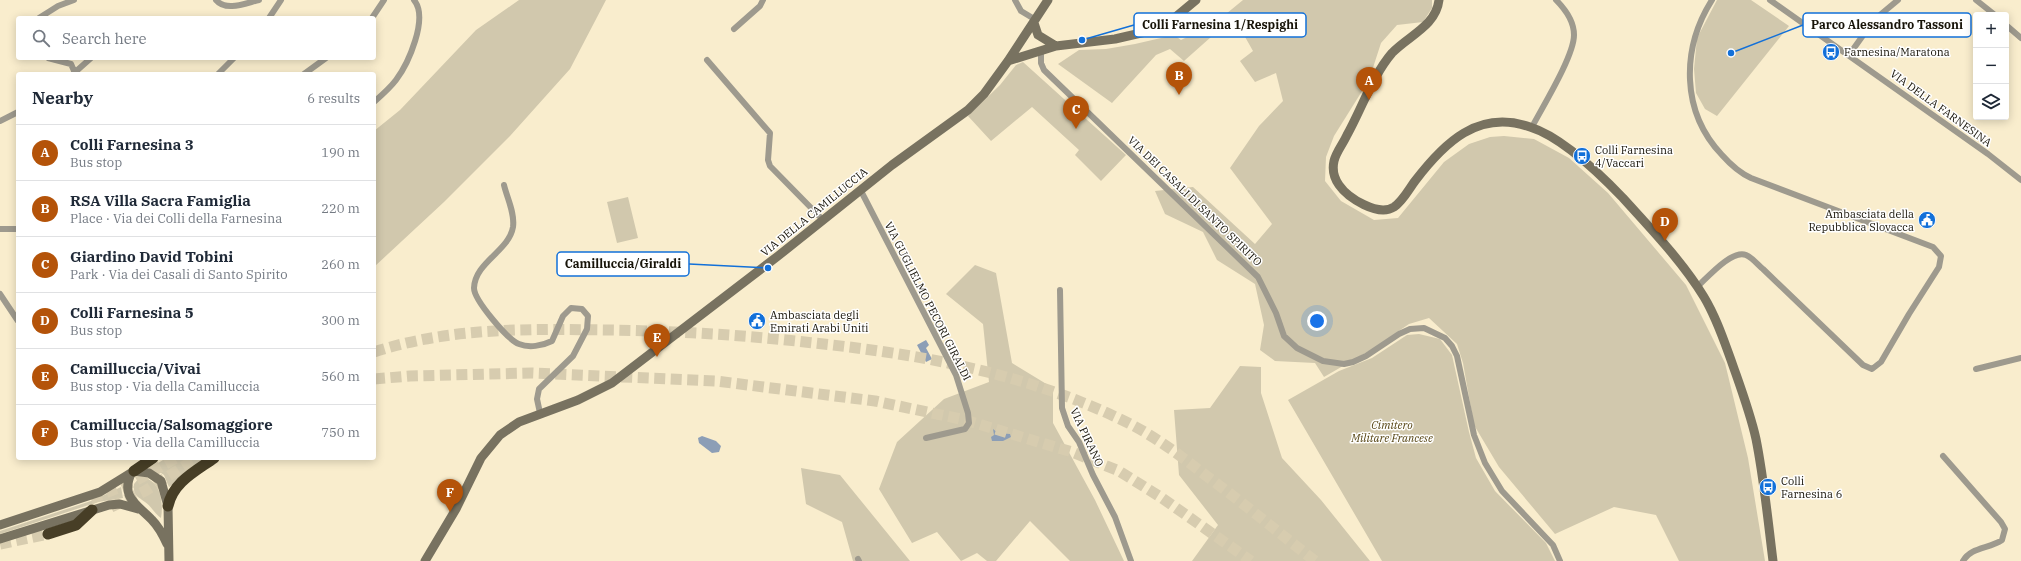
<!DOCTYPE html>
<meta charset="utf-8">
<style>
body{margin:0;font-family:"IBM Plex Serif",serif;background:#f2f2f3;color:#1f2937}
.controls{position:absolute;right:12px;top:12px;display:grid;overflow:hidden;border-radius:4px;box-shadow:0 2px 10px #0003}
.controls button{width:36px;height:36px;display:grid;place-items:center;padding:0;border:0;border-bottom:1px solid #e0e1e3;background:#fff;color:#1f2937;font:20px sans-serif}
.you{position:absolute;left:1317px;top:321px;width:14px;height:14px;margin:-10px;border:3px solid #fff;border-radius:50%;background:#1a73e8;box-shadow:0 0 0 6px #1a73e833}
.badge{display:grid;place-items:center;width:26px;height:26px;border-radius:50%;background:#b45309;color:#fff;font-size:13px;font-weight:700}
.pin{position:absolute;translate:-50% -33px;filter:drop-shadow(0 1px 2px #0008)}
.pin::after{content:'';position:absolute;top:21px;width:14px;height:12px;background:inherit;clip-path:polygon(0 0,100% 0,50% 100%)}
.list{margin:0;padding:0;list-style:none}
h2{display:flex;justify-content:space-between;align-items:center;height:52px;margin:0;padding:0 16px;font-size:17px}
h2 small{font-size:13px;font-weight:400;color:#747a83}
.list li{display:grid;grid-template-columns:26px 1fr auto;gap:12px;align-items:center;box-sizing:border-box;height:56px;padding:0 16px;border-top:1px solid #e0e1e3}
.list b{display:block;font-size:15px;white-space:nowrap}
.list p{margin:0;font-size:13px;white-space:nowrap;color:#747a83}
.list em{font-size:13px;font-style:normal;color:#747a83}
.icon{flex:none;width:22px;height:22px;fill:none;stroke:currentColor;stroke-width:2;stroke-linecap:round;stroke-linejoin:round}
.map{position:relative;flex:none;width:2021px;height:561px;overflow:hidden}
.search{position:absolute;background:#fff;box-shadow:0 2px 10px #0003;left:16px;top:16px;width:360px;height:44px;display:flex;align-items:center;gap:10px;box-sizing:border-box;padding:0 14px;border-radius:4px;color:#747a83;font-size:15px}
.panel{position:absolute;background:#fff;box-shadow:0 2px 10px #0003;left:16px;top:72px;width:360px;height:388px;border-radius:4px}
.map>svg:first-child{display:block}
</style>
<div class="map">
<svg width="2021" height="561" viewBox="0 0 2021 561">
<rect width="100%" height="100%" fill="#f9edcd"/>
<path fill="#d1c8ad" d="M519 0H606L570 69 510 136 444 202 374 267V131L400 110 476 30Z
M1243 0H1432V8L1423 22 1397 25 1381 43 1369 80 1334 136 1326 157 1325 181 1341 201 1374 220 1398 218 1444 162 1469 144 1490 137 1504 136 1534 139 1569 158 1608 193 1686 285 1725 363 1748 458 1765 561H1679L1656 515 1614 507 1555 534 1499 467 1474 425 1463 363 1457 344 1429 318 1409 324 1374 348 1324 377 1315 363 1275 361 1260 350 1264 325 1255 284 1217 260 1203 232 1165 214 1155 191 1193 187 1255 244 1272 224 1230 168 1259 126 1283 101 1276 73 1255 82 1240 61 1253 51 1240 28 1220 29 1184 61 1170 49 1156 55 1112 103 1058 64 1079 50 1106 49 1135 44 1174 35 1181 40 1215 23Z
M1717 0H1751L1789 26 1717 116 1705 109 1696 93 1694 69 1697 38Z
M1023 62 1126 155 1101 181 1075 155 1079 150 1032 107 991 141 968 116 1000 85 1016 65Z
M628 197 638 238 617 243 607 202Z
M975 265 996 273 1012 363 1053 388V423L1095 500 1124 561H1070L1030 521 996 561H987L977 553 961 561 937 532 912 543 879 489 897 442 944 399 989 382 983 324 946 294Z
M1419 334 1440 339 1452 355 1469 432 1476 458 1495 491 1546 543 1555 561H1382L1288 400 1339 371 1372 358 1407 335Z
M1240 366 1261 367V393L1282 458 1321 500 1370 561H1192L1218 525 1179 475 1174 410 1210 408Z
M166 458H209L169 487 164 475 152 467Z
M801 468 840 475 910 561H853L842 522 806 504Z
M139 478C160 476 164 502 161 518 155 514 150 505 145 502 137 496 133 496 134 484Z
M121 487 123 498 98 502 0 534V531L94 500Z"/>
<path fill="#8c9eb6" d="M926 340 929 345 926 348 932 359 926 362 917 345Z
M993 429 998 433 1010 434 1011 437 1003 441H992L991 437 994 435Z
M702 436 716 441 721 446 719 452 712 453 699 443 698 438Z"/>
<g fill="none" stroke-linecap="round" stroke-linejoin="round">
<path stroke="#d7ccaf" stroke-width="11" stroke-dasharray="11 5.5" stroke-linecap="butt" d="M374 352C451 327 529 329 608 330 677 331 745 335 814 343 919 354 1024 373 1120 419 1152 434 1177 453 1204 474 1242 502 1278 532 1315 561
M374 379 410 376 532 373 716 381 875 401 965 420 1072 452 1119 471 1162 498 1251 561
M91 499 135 481 176 458
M111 507 145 491 197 458
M0 544 48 534"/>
<path stroke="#9e9a8e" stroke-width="6" d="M216 0C226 12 246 3 259 0
M1015 0 1021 11 1036 20
M1770 0 1988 154 2021 180
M1976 0 1995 15
M39 18 58 6 74 0
M269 18 281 0
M372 18 384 0
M2006 25 2021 38
M734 29 760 6 763 0
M1041 52V63L1044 70 1258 277 1276 313 1284 336 1297 348 1323 361 1344 364 1353 362 1366 356 1399 334 1410 329 1424 328 1445 338 1452 346 1457 356 1474 435 1485 463 1502 491 1553 545 1560 561
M1849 55 1874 20 1898 0
M48 58 71 64 75 73
M707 60 770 133 768 160 770 166 823 220
M73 74 91 58
M218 74 234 58
M304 74 326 58
M374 102C382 95 390 88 396 80 408 64 429 18 414 0
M0 121 18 112
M1532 127C1543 106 1574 56 1574 35 1574 21 1566 10 1556 0
M504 185C507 198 515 213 513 227 509 251 475 262 474 288 474 300 508 340 519 344 529 348 542 346 552 341L563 316 571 308 582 309 588 316 587 329 573 356 539 389 537 399 540 413
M861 191 956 375 968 413 969 423 965 429 926 438
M0 229H18
M1697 287C1707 278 1732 249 1746 255 1753 258 1758 265 1763 269L1863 365 1872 369 1881 362 1909 314 1939 267 1941 256 1933 247 1751 178C1740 173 1730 164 1722 155 1681 112 1681 49 1712 0
M1060 290 1062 408 1068 426 1079 442 1093 475 1115 517 1131 561
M0 294 18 321
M1976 369 2021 358
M1943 456 2001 522 2005 529 2002 540C1989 549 1971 547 1963 561
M858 559 859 561"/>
<path stroke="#787260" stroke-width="9" d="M1439 0C1436 26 1408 36 1392 53 1373 75 1361 110 1347 135 1343 144 1336 152 1334 161 1332 170 1334 178 1339 185 1348 198 1378 217 1394 207 1403 201 1409 189 1415 181 1444 143 1478 109 1530 127 1562 137 1600 174 1623 198 1651 229 1682 261 1704 297 1716 317 1723 338 1731 360 1740 386 1750 412 1756 439 1764 479 1768 521 1773 561
M1034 23 1038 35 1056 46
M1008 61 1056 46 1115 39 1154 30 1166 25 1196 0
M132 472C119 497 138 505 152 520 159 527 163 535 167 544
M0 525 100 492 134 471 149 473 161 481 168 506 169 561
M0 539 109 505 120 504 138 509
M425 561 456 509 481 458 500 435 519 422 578 400 612 383 778 256 892 165 968 110 984 94 1008 61 1048 0"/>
<path stroke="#473e26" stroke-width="11" d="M134 471 153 458
M168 506C173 482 196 471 214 458
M48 534 76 525 92 510"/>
</g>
<defs>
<symbol id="bus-disc" viewBox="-11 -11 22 22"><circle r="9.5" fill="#1270d9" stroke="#fff"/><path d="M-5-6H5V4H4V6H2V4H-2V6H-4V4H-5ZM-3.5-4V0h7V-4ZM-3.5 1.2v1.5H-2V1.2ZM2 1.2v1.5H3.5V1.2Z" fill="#fff"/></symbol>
<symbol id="civic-disc" viewBox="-11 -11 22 22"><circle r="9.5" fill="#1270d9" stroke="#fff"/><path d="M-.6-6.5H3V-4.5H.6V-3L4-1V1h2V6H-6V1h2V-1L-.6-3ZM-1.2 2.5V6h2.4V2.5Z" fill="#fff"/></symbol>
</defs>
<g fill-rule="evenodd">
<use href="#bus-disc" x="1821" y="42" width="20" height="20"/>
<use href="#bus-disc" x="1572" y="146" width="20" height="20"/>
<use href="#civic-disc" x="1917" y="210" width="20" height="20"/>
<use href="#civic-disc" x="747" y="311" width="20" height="20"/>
<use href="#bus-disc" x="1758" y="477" width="20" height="20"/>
</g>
<g text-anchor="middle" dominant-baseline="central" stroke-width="3" stroke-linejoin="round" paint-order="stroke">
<g font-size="11" fill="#171308" stroke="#fff" text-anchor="start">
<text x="1844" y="52">Farnesina/Maratona</text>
<text x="1595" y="150">Colli Farnesina<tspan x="1595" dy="13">4/Vaccari</tspan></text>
<text x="1914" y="214" text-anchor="end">Ambasciata della<tspan x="1914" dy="13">Repubblica Slovacca</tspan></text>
<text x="770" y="315">Ambasciata degli<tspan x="770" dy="13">Emirati Arabi Uniti</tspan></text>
<text x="1781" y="481">Colli<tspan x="1781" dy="13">Farnesina 6</tspan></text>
</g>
<g font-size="11" fill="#171308" stroke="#fff">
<text transform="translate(1941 108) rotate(36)">VIA DELLA FARNESINA</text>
<text transform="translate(1195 201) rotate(44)">VIA DEI CASALI DI SANTO SPIRITO</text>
<text transform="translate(814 212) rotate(-39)">VIA DELLA CAMILLUCCIA</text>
<text transform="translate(928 301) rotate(63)">VIA GUGLIELMO PECORI GIRALDI</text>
<text transform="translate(1087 437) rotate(65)">VIA PIRANO</text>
</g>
<g font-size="11" font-style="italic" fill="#554412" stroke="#fff">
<text x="1392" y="425">Cimitero<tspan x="1392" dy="13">Militare Francese</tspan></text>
</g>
</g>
<path fill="none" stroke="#1270d9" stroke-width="1.5" d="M1731 53L1803 25M1082 40L1134 25M768 268L689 264"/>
<g fill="#1270d9" stroke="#fff" stroke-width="1.5">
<circle cx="1731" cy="53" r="4"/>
<circle cx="1082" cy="40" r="4"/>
<circle cx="768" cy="268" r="4"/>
</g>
<g fill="#fff" stroke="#1270d9" stroke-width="1.5">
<rect x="1803" y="13" width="168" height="24" rx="4"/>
<rect x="1134" y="13" width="172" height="24" rx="4"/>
<rect x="557" y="252" width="132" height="24" rx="4"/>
</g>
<g font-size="12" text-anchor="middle" font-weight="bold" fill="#171308">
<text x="1887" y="29">Parco Alessandro Tassoni</text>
<text x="1220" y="29">Colli Farnesina 1/Respighi</text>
<text x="623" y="268">Camilluccia/Giraldi</text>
</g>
</svg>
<div class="controls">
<button>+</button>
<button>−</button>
<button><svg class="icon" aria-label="layers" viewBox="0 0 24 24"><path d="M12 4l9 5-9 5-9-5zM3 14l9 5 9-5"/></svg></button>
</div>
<div class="you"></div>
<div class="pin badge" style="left:1369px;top:100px">A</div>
<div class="pin badge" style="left:1179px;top:95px">B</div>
<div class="pin badge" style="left:1076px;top:129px">C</div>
<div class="pin badge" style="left:1665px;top:241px">D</div>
<div class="pin badge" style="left:657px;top:357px">E</div>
<div class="pin badge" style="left:450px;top:512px">F</div>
<div class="search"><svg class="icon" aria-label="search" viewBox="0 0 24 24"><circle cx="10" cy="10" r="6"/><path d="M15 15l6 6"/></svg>Search here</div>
<section class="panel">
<h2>Nearby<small>6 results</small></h2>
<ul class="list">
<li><span class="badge">A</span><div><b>Colli Farnesina 3</b><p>Bus stop</p></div><em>190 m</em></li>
<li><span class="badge">B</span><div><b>RSA Villa Sacra Famiglia</b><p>Place · Via dei Colli della Farnesina</p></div><em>220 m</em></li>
<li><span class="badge">C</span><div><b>Giardino David Tobini</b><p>Park · Via dei Casali di Santo Spirito</p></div><em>260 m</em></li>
<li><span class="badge">D</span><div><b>Colli Farnesina 5</b><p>Bus stop</p></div><em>300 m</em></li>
<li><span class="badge">E</span><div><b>Camilluccia/Vivai</b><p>Bus stop · Via della Camilluccia</p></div><em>560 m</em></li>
<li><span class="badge">F</span><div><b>Camilluccia/Salsomaggiore</b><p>Bus stop · Via della Camilluccia</p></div><em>750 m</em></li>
</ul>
</section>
</div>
